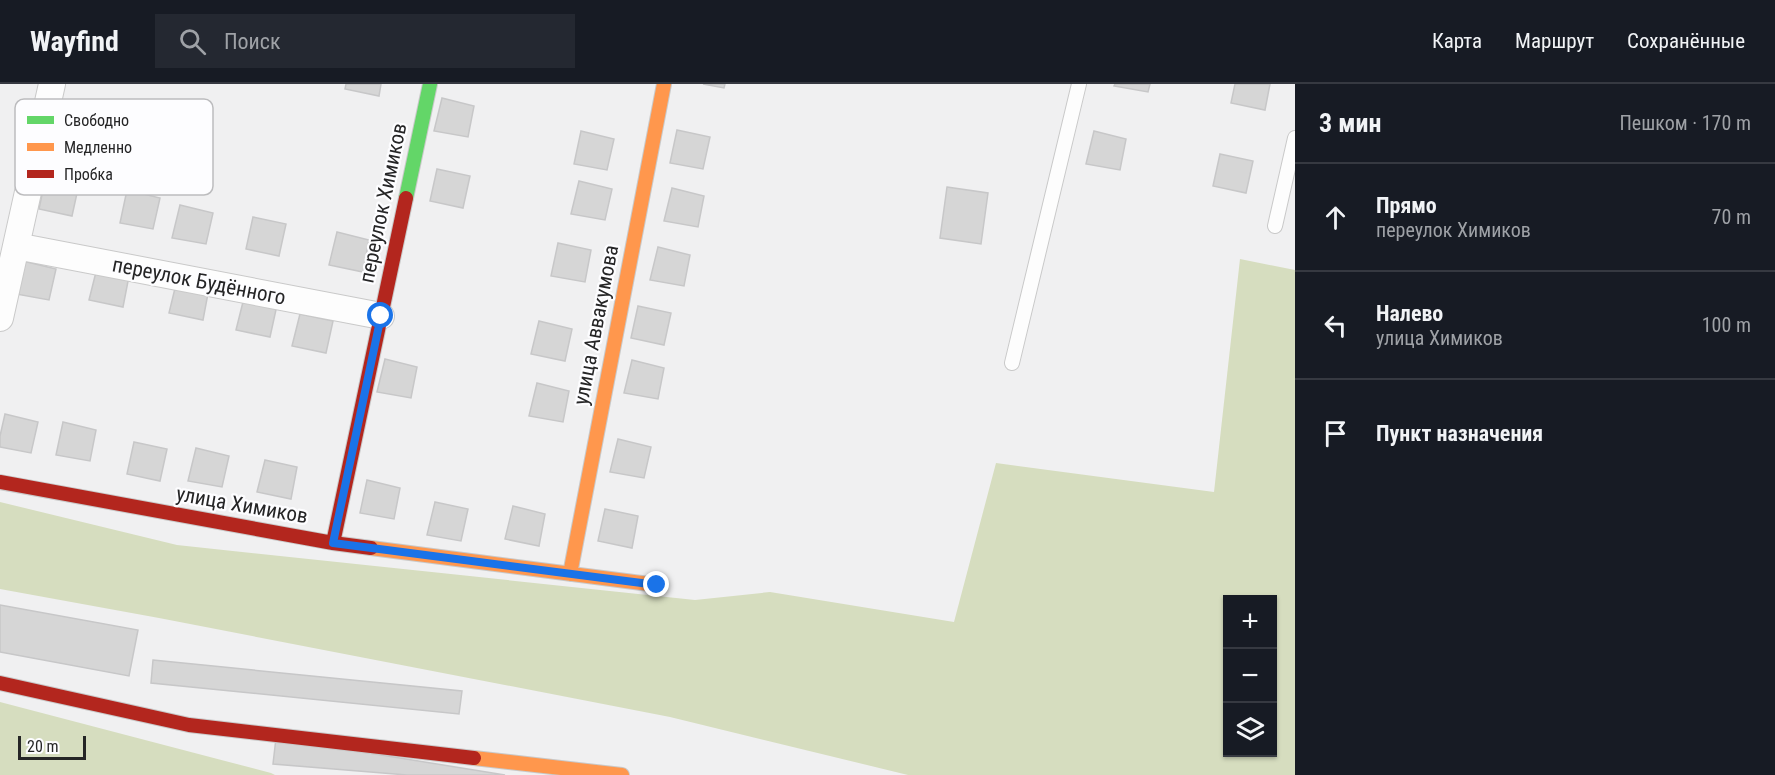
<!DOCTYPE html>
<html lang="ru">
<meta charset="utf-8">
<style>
body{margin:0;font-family:"Roboto Condensed",sans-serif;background:#242831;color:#f1f3f6}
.controls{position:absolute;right:18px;bottom:18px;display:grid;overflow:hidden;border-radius:0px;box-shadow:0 2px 4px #0004}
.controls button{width:54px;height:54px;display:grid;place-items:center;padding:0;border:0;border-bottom:2px solid #363941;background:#171b24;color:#f1f3f6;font:30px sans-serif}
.scale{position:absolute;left:18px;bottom:15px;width:68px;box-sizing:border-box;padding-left:6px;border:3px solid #252526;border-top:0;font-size:16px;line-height:21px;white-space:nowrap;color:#252526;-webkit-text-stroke:4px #fdfdff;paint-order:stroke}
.stop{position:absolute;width:18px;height:18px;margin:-14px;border:4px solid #1a73e8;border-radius:50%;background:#fff}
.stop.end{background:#1a73e8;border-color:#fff;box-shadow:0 2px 6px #0008}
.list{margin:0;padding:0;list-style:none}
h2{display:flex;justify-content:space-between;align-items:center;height:78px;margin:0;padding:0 24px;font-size:26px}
h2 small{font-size:20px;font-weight:400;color:#9ea1a6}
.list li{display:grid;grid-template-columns:39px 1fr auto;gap:18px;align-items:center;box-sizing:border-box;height:108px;padding:0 24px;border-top:2px solid #363941}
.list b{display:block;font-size:22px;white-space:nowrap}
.list p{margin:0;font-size:20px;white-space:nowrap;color:#9ea1a6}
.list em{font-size:20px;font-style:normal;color:#9ea1a6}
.icon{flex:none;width:33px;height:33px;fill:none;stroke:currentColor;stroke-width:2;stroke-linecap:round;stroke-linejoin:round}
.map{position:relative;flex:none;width:1295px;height:691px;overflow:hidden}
header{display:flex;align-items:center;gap:36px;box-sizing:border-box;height:84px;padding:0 30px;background:#171b24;border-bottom:2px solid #363941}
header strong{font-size:28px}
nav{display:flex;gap:33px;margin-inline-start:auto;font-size:21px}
.search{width:420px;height:54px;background:#242831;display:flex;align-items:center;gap:15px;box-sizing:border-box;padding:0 21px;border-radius:0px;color:#9ea1a6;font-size:22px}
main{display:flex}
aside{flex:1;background:#171b24}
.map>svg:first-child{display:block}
</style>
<header>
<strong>Wayfind</strong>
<div class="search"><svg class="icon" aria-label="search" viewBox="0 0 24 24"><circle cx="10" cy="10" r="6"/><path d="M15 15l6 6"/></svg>Поиск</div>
<nav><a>Карта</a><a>Маршрут</a><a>Сохранённые</a></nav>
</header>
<main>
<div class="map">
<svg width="1295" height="691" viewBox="0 0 1295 691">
<rect width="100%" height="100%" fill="#f0f0f1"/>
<path fill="#d6ddbf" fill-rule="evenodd" d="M1240 175 1295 186V691H908L670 633 159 534 0 505V418L177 461 695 516 770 508 954 538 996 379 1214 408ZM1228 516H1272V668H1228Z
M0 618 271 689 275 691H0Z"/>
<path fill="#d6d6d6" stroke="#c7c7c8" stroke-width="1.5" d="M346 0H381L379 12 345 5Z
M703 0H725L724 4Z
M1115 0H1150L1148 8 1114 2Z
M1235 0H1270L1265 26 1231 19Z
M442 14 474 22 468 53 434 47Z
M677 46 710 53 703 85 670 79Z
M581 47 614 55 607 86 574 80Z
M1094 47 1126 55 1120 86 1086 80Z
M1220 70 1253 77 1246 109 1213 102Z
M437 85 470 92 463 124 430 117Z
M46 92 79 100 72 132 39 125Z
M579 97 612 105 605 136 571 130Z
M947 103 988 109 981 160 940 154Z
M672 104 704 112 698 143 664 137Z
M127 106 160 114 153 145 120 139Z
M180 121 213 129 206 160 172 154Z
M253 133 286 140 279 172 246 165Z
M337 148 369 156 363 188 329 181Z
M558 159 591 166 585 198 551 192Z
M658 163 690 171 684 202 650 196Z
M23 177 56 185 49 216 16 210Z
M97 184 129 192 123 223 89 216Z
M177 196 209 204 203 236 169 229Z
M244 214 277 221 270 253 236 246Z
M638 222 671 229 664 261 631 254Z
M300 230 333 237 326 269 292 262Z
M539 237 572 245 565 277 531 270Z
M385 275 417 283 411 314 377 308Z
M632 276 664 284 658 315 624 309Z
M537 299 569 307 563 338 529 332Z
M5 330 38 338 31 369 0 363V352Z
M63 338 96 346 90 377 56 371Z
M618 355 651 363 644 394 610 388Z
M134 358 167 365 160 397 127 390Z
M196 364 229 372 222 403 188 397Z
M265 376 297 383 291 415 257 408Z
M367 396 400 404 394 435 360 429Z
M435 418 468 425 461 457 427 451Z
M513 422 545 430 539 462 505 455Z
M605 425 638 432 632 464 598 457Z
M0 521 138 546 129 592 0 568Z
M153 576 462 607 459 630 151 599Z
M276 654 505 691H407L273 680Z"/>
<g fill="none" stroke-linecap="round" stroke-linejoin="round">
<defs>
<path id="lane" d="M1275 142 1295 54
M1012 279 1079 0"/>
<path id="street" d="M16 162 381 232
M0 234 52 0"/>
<path id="fast" d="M406 114 430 0"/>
<path id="slow" d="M371 464 657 501
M570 490 664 0
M474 674 622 691"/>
<path id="jam" d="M0 398 333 459 371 464
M333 459 406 114
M0 599 189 641 474 674"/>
</defs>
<use href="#lane" stroke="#c9c9c9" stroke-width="16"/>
<use href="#street" stroke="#c9c9c9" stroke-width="28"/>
<use href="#fast" stroke="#c9c9c9" stroke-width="16"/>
<use href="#slow" stroke="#c9c9c9" stroke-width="16"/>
<use href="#jam" stroke="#c9c9c9" stroke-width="16"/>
<use href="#lane" stroke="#fdfdfd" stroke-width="14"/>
<use href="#street" stroke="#fdfdfd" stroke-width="26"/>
<use href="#fast" stroke="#63d668" stroke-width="14"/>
<use href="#slow" stroke="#ff974d" stroke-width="14"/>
<use href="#jam" stroke="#b3261e" stroke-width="14"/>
</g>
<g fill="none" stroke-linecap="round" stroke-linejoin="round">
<path stroke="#1a73e8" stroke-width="8" d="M381 232 333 459 657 501"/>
</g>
<g text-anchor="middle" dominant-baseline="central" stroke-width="4.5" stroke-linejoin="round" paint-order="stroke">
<g font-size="21" fill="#252526" stroke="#fdfdff">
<text transform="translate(383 119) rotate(-78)">переулок Химиков</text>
<text transform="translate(199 197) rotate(11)">переулок Будённого</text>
<text transform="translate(596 241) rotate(-79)">улица Аввакумова</text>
<text transform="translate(242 421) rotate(10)">улица Химиков</text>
</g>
</g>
<rect x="15" y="15" width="198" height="96" rx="9" fill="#fdfdff" stroke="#bcbcbe" stroke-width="1.5"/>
<rect x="27" y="32" width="27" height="8" fill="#63d668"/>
<rect x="27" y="59" width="27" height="8" fill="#ff974d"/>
<rect x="27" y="86" width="27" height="8" fill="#b3261e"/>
<g font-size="16" fill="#252526">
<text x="64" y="42">Свободно</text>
<text x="64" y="69">Медленно</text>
<text x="64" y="96">Пробка</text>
</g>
</svg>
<div class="controls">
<button>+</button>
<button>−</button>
<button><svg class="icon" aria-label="layers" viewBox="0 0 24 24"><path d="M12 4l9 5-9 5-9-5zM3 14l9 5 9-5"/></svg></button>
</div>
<div class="scale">20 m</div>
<div class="stop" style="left:381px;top:232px"></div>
<div class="stop end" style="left:657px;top:501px"></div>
</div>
<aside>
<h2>3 мин<small>Пешком · 170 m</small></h2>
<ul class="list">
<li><svg class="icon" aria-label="ahead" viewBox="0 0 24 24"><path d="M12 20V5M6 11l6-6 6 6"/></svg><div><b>Прямо</b><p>переулок Химиков</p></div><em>70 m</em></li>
<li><svg class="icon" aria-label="left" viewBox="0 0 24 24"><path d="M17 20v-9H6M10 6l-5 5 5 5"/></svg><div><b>Налево</b><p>улица Химиков</p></div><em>100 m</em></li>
<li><svg class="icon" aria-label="arrive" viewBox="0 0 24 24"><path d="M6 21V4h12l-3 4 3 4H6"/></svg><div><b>Пункт назначения</b></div></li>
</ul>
</aside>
</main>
